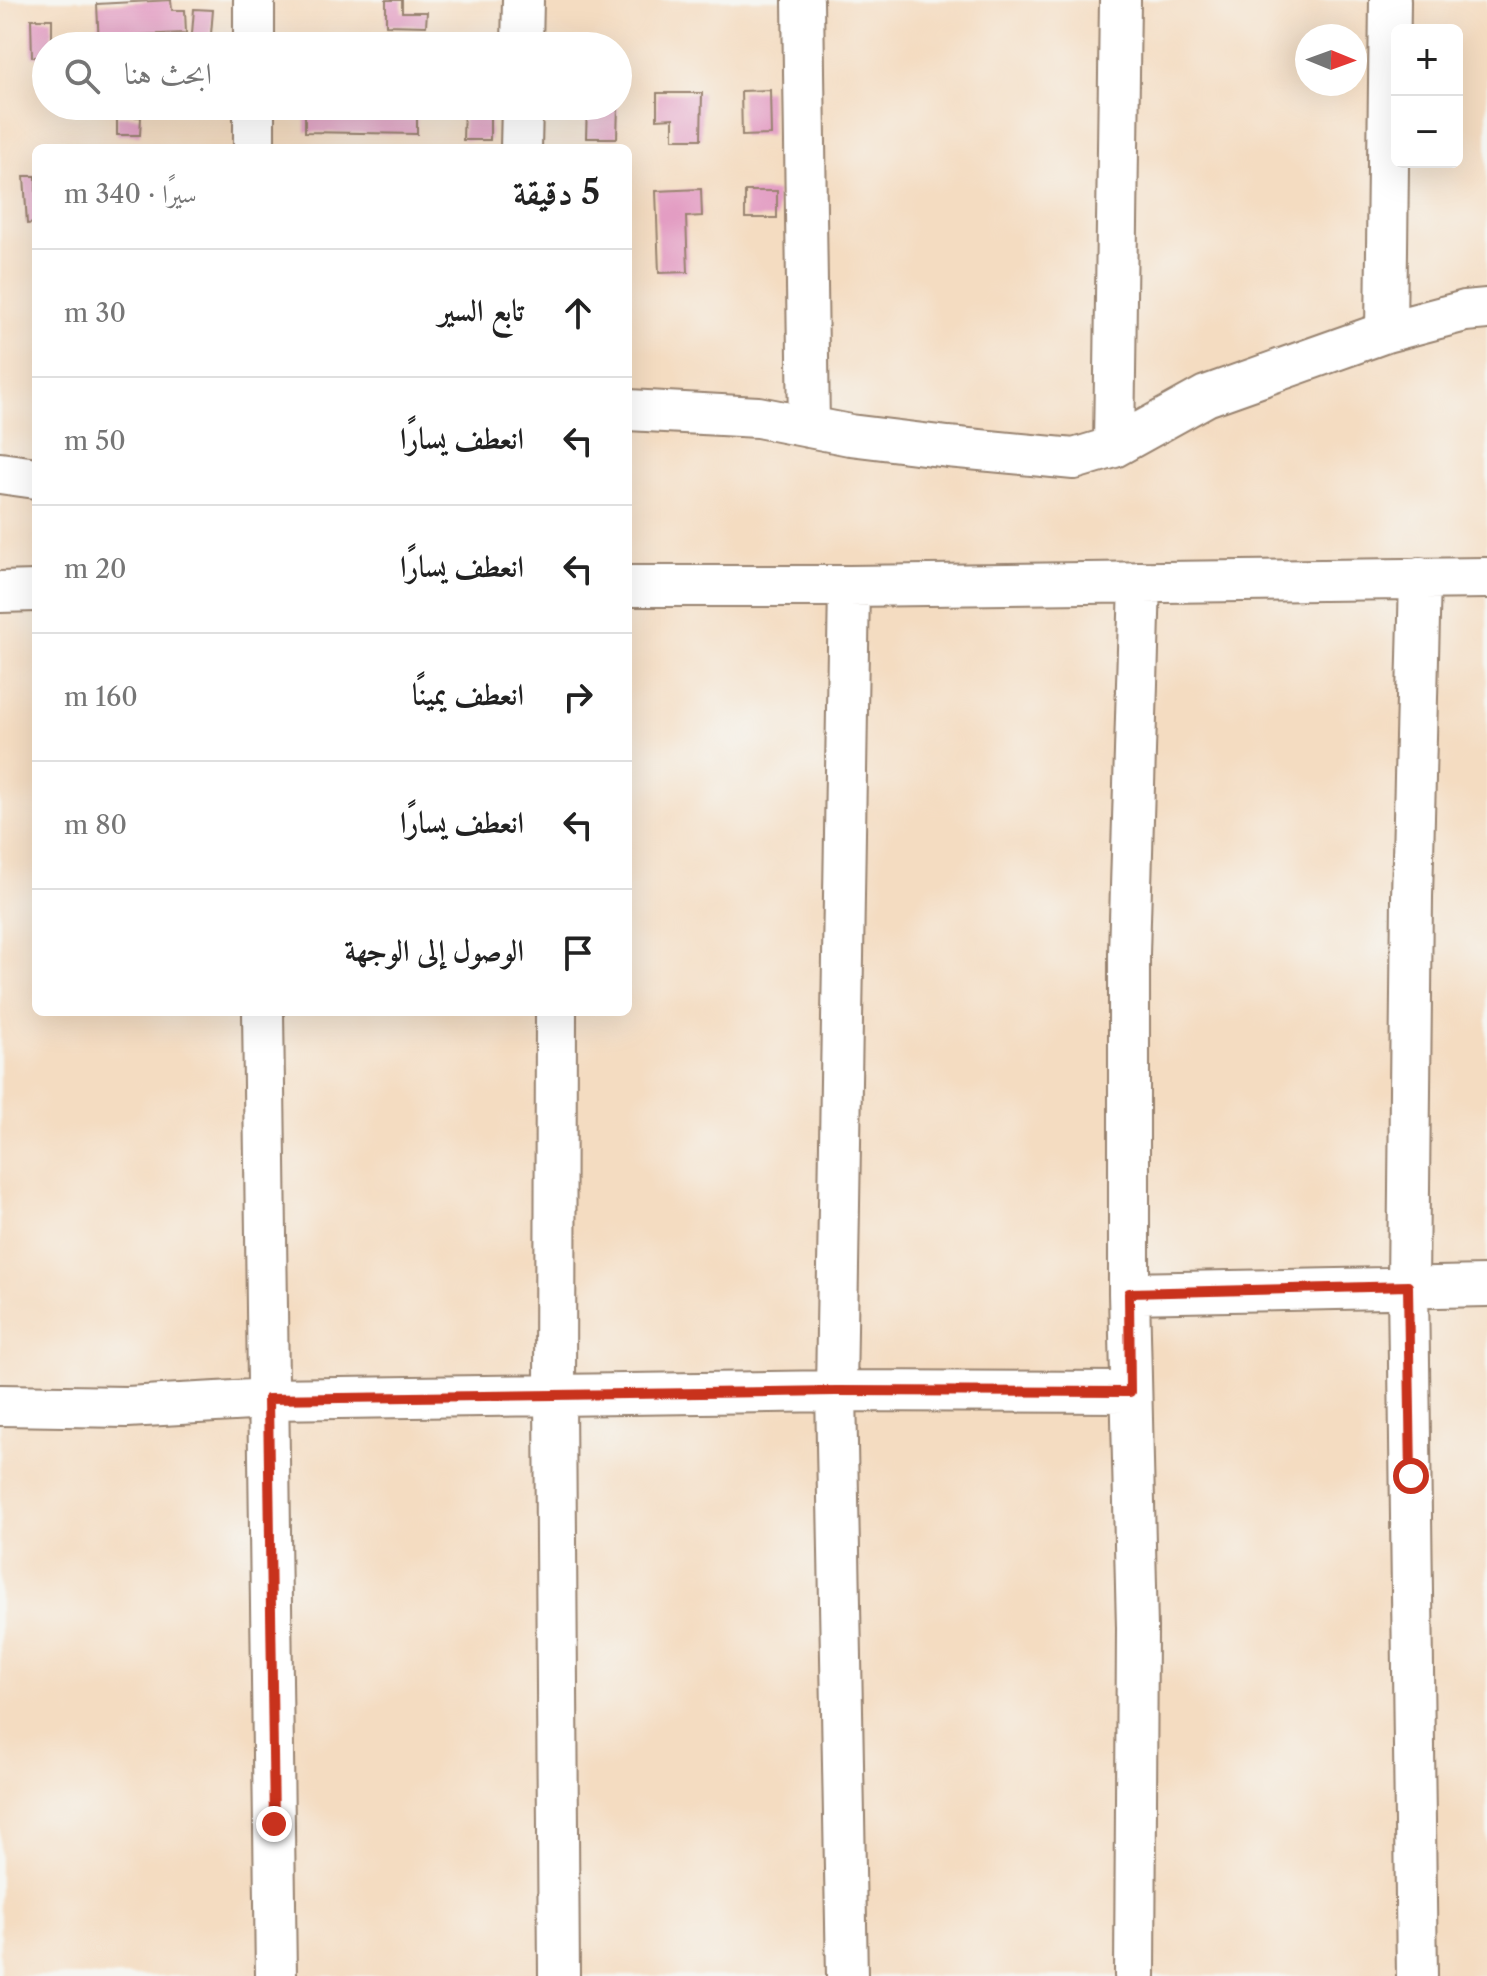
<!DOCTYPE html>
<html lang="ar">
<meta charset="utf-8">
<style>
body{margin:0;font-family:"Libre Caslon Text",Amiri,serif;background:#f6f6f6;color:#222;direction:rtl}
.controls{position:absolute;right:24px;top:24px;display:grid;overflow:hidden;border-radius:12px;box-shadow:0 8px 32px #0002}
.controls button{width:72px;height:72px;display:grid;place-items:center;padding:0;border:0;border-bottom:2px solid #e0e0e0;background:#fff;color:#222;font:40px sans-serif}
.compass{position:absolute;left:1295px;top:24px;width:72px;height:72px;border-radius:50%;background:#fff;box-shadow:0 8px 32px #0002;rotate:91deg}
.stop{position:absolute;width:24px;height:24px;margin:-18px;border:6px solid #c8321e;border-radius:50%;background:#fff}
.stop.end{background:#c8321e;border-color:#fff;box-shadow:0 2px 8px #0008}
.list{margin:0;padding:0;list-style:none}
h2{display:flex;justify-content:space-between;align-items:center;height:104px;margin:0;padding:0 32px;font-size:34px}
h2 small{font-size:26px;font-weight:400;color:#767676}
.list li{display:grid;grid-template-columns:52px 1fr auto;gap:24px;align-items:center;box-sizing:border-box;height:128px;padding:0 32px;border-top:2px solid #e0e0e0}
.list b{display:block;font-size:30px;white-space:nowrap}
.list em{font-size:26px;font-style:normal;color:#767676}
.icon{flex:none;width:44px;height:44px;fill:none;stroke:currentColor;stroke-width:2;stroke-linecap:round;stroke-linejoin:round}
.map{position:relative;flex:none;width:1487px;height:1976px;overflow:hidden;direction:ltr}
.search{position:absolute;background:#fff;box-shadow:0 8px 32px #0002;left:32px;top:32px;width:600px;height:88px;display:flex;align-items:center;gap:20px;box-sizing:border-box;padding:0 28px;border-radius:44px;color:#767676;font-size:30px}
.panel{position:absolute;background:#fff;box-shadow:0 8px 32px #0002;left:32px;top:144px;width:600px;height:872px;border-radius:12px;direction:rtl}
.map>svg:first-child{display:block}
</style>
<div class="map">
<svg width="1487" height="1976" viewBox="0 0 1487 1976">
<rect width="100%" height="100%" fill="#f6f6f2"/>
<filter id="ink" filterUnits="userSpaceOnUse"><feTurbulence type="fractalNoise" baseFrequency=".0125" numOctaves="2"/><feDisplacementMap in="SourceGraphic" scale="16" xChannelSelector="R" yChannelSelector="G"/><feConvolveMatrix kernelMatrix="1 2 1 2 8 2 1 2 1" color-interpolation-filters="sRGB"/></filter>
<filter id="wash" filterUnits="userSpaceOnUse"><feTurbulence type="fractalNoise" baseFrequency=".006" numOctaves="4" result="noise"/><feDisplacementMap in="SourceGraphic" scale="32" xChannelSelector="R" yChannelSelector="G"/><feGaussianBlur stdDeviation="1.8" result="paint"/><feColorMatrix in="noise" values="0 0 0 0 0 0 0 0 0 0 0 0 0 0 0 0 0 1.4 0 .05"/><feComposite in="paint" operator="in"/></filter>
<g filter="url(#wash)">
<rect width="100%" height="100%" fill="#f4dcc1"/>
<g id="blocks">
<path fill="#e39dc3" d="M171 0 172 10H185L186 33 137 35V46H99L97 4Z
M386 0H402V12H427L426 26 386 25Z
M194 9 213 10 210 46H191Z
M31 19H52V46H46V57H32Z
M386 37H406V46H387Z
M770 90 771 135 742 136 741 91Z
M657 93H702L701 139H673V118L657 119Z
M305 106 380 109V106H417V134L305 132Z
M464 106H490V140H463Z
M587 106H618L617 138H586Z
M117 116 141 117 140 135H117Z
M24 176H36V223L27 224Z
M701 189 702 216 686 217 688 272 659 273 656 191Z
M745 191H777V218H745Z"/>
</g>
</g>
<g filter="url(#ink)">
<use href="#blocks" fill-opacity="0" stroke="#988370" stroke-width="2"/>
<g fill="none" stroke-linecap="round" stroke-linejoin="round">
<defs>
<path id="minor" d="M803 0 809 427
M254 46V0
M522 46 523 0
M254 148V106
M521 148 522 106
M1386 332 1390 0
M628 410 758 417 850 435 948 447 1074 459 1114 447 1206 396 1386 332 1465 311 1487 309
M1114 447 1120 0
M0 473 36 478
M628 586H849L1487 578
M0 592 36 591
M263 1012 276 1976
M556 1012 555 1396 559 1976
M1129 1293 1487 1286
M0 1405 127 1407 268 1399 836 1391 1130 1392
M847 1976 836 1391 849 586
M1135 1976 1137 1628 1129 1293V954L1140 582
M1417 1976 1408 1286 1412 897 1420 578"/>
</defs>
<use href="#minor" stroke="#988370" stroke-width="44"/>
<use href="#minor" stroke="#fff" stroke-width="40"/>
</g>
</g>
<g fill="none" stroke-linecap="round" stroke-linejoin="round" filter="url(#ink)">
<path stroke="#c8321e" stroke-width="10" d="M274 1824 268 1399 836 1391 1130 1392 1129 1293 1408 1286 1411 1476"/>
</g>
</svg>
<div class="controls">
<button>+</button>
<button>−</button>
</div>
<svg class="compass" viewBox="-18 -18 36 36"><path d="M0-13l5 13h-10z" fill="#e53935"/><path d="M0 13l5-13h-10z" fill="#767676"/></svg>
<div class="stop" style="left:1411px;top:1476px"></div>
<div class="stop end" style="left:274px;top:1824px"></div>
<div class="search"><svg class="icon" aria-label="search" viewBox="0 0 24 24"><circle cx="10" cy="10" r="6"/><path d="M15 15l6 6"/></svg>ابحث هنا</div>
<section class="panel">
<h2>5 دقيقة<small>سيرًا · 340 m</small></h2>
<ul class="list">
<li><svg class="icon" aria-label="ahead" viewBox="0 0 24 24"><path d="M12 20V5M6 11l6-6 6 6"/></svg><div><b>تابع السير</b></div><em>30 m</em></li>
<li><svg class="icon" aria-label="left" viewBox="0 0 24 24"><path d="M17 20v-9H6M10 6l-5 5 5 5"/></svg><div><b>انعطف يسارًا</b></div><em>50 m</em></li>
<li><svg class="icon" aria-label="left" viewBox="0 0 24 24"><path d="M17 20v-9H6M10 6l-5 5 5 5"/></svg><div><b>انعطف يسارًا</b></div><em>20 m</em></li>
<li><svg class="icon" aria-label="right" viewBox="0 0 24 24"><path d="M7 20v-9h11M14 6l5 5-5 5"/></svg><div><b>انعطف يمينًا</b></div><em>160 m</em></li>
<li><svg class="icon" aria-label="left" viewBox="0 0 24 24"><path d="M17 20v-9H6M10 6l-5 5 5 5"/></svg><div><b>انعطف يسارًا</b></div><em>80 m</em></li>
<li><svg class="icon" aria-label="arrive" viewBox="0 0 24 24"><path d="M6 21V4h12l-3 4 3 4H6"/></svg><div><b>الوصول إلى الوجهة</b></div></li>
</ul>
</section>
</div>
